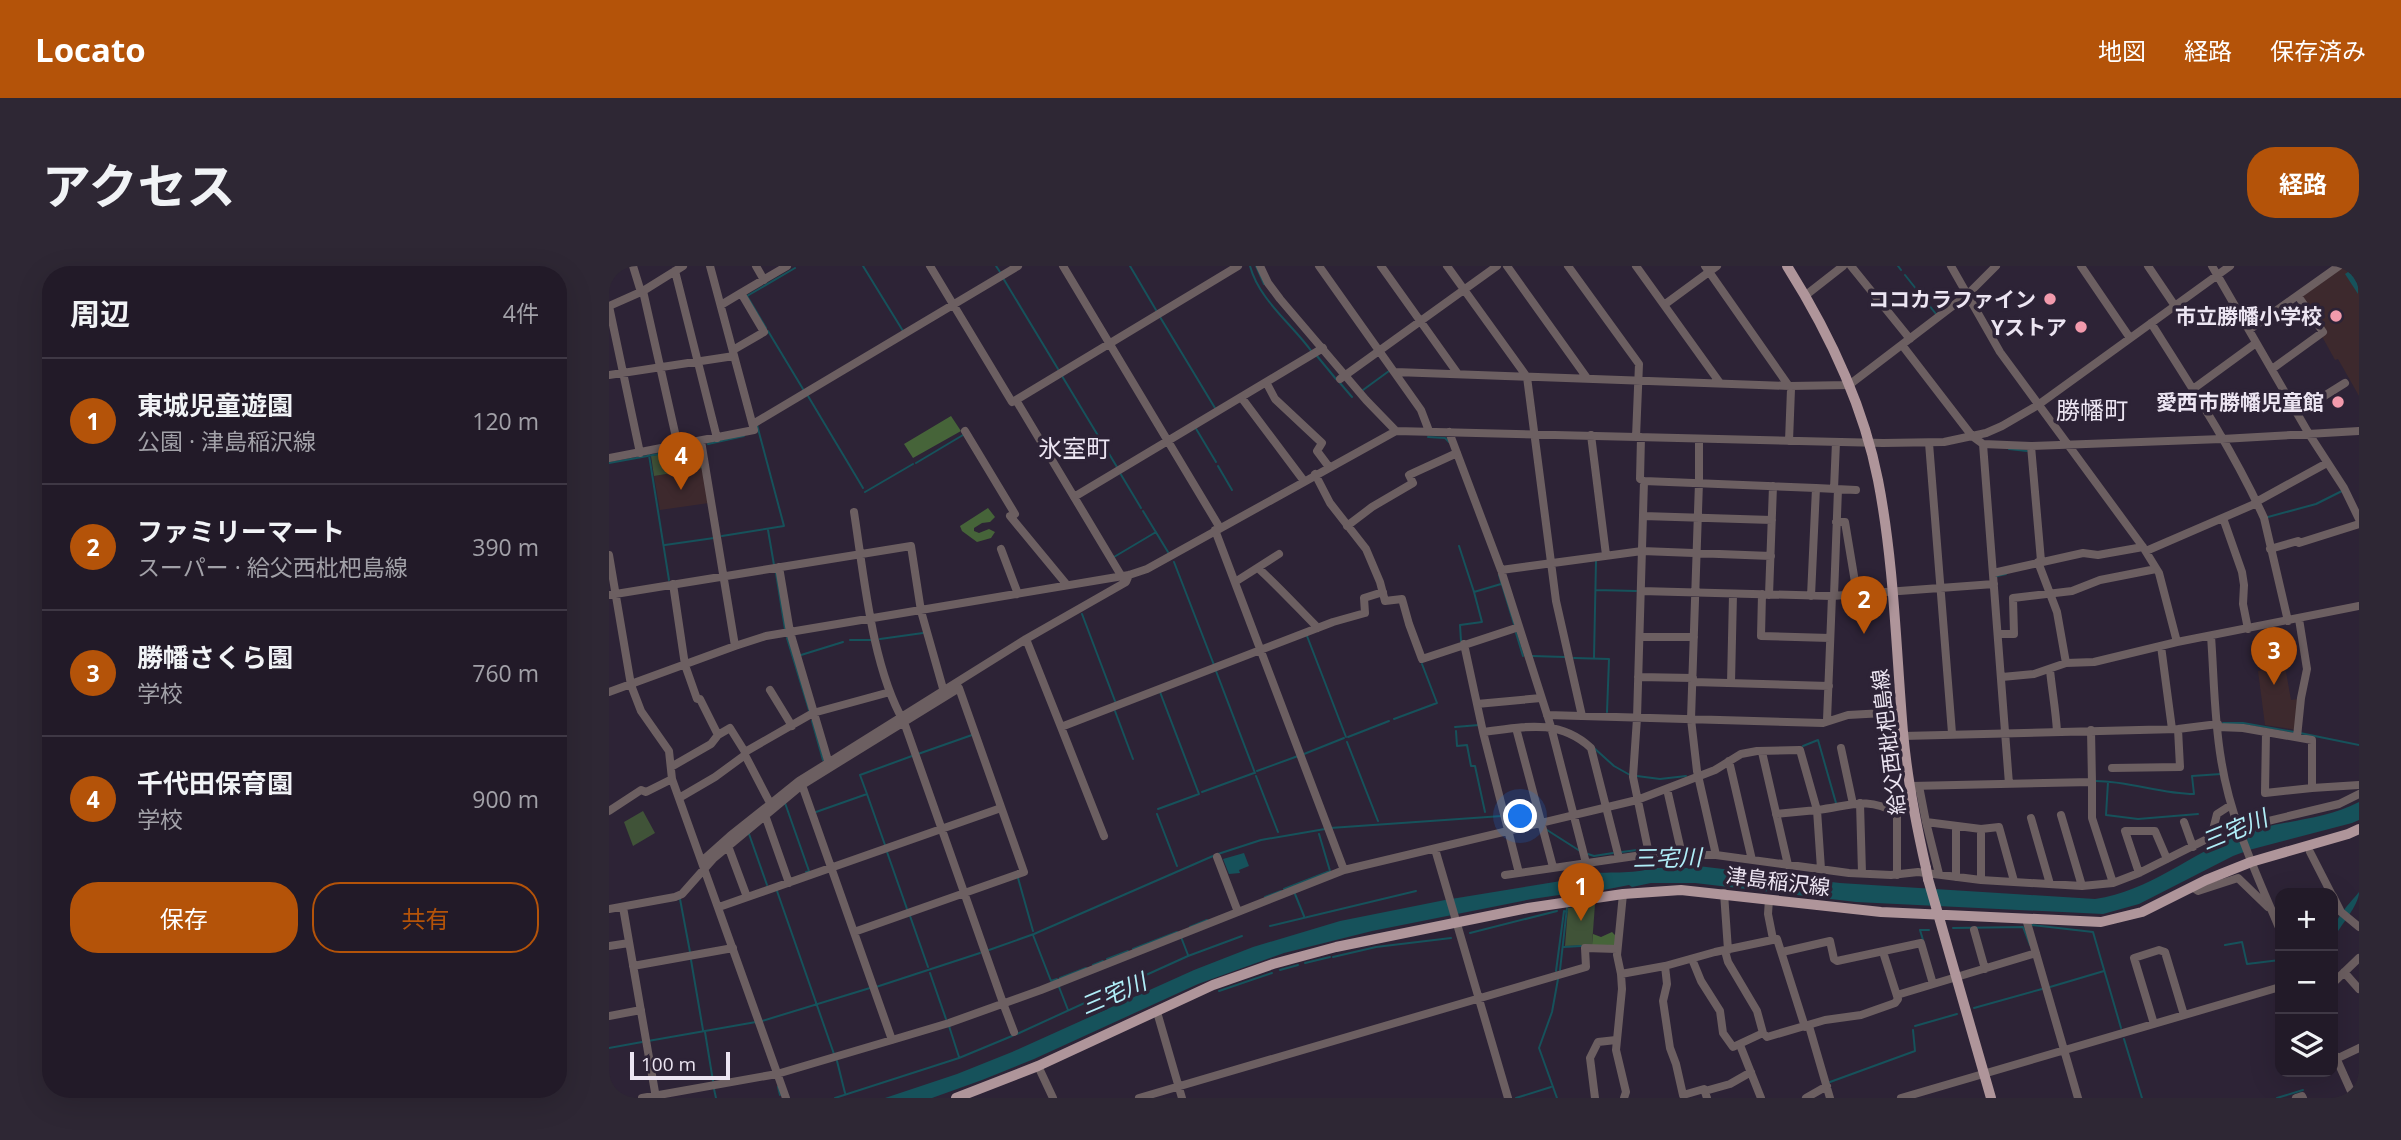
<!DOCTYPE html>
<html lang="ja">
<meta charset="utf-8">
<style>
body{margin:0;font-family:"Open Sans","Noto Sans JP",sans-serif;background:#2e2734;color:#f1f3f6}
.controls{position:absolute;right:21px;bottom:21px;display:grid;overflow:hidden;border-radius:14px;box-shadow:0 7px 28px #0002}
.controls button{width:63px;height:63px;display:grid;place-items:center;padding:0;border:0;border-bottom:2px solid #3f3845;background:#221a28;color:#f1f3f6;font:35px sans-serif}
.scale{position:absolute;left:21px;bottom:18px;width:100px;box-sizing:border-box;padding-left:7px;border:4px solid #ece5f2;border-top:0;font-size:19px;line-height:24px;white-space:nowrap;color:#ece5f2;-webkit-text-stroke:5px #2d2336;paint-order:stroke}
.you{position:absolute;left:912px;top:551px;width:24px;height:24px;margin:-18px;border:5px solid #fff;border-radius:50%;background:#1a73e8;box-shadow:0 0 0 10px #1a73e833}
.badge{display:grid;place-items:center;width:46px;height:46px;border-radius:50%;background:#b45309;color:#fff;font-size:23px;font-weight:700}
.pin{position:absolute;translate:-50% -58px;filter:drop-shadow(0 2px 4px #0008)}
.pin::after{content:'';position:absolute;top:37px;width:24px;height:21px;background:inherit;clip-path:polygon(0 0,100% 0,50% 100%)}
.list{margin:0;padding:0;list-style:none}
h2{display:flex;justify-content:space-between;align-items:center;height:91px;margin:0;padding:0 28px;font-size:30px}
h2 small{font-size:23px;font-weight:400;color:#a2a1a8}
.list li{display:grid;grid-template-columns:46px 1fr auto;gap:21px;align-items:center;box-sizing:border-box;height:126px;padding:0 28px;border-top:2px solid #3f3845}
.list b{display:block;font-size:26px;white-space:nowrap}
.list p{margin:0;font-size:23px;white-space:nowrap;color:#a2a1a8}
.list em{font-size:23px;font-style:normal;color:#a2a1a8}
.actions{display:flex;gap:14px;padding:21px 28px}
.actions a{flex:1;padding:16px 0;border:2px solid #b45309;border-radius:28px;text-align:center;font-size:24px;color:#b45309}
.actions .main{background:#b45309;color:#fff}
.icon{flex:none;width:38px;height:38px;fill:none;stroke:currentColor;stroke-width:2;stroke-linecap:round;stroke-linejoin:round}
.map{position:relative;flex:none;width:1750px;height:832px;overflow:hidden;border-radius:28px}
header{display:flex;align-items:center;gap:42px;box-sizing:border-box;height:98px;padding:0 35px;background:#b45309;color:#fff}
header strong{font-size:33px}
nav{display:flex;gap:38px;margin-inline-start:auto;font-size:24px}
.intro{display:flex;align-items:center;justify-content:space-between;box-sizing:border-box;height:168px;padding:0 42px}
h1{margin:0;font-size:49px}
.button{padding:18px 32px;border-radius:28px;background:#b45309;color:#fff;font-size:24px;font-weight:700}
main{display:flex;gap:42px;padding:0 42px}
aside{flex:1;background:#221a28;border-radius:28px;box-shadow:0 7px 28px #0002}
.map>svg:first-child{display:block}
</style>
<header>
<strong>Locato</strong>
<nav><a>地図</a><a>経路</a><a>保存済み</a></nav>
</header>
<div class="intro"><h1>アクセス</h1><a class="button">経路</a></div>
<main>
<aside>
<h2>周辺<small>4件</small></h2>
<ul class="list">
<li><span class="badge">1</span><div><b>東城児童遊園</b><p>公園 · 津島稲沢線</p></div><em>120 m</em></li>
<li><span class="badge">2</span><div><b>ファミリーマート</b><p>スーパー · 給父西枇杷島線</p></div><em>390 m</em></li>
<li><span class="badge">3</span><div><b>勝幡さくら園</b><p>学校</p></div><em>760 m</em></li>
<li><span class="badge">4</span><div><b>千代田保育園</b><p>学校</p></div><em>900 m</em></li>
</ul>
<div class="actions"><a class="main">保存</a><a>共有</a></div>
</aside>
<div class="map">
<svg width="1750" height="832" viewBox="0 0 1750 832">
<rect width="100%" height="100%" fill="#2d2336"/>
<path fill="#3d292d" d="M1734 0H1750V130L1729 93 1726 94 1693 34 1694 29Z
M94 202 100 237 51 244 45 210Z
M1676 400 1682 434 1691 433 1688 464 1656 459 1649 405Z"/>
<path fill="#405338" d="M91 182 94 202 45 210 42 190Z
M34 545 46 567 24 580 15 556Z
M986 638 983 679 956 680 959 642Z"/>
<path fill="#466439" d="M342 150 352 165 304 192 295 178Z
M379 242 386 251 381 256 373 257 365 262V265L370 267 380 263 386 266 382 272 368 276 353 265 351 260Z
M1003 666 1006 669V679H983L984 668 992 671Z"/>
<path fill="#16525b" d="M1748 0 1750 1 1749 28 1736 8Z
M1750 536V554L1743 557 1640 584 1624 590 1530 638 1494 648 1247 636 1086 617H1042L1023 621 1020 619 974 628H957L923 633 763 665 675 687 589 718 425 793 373 814 323 832H276L348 808 403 786 585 704 644 681 731 655 836 634 958 614C968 611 977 608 987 607 1002 606 1038 608 1047 599L1048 602H1088L1089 600 1231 617 1486 633C1541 625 1581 588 1632 568 1670 554 1714 555 1750 536Z
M635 587 640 600 630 604 631 607 620 608 614 593Z
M1750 626C1750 640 1731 659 1724 674 1724 652 1737 642 1750 626Z"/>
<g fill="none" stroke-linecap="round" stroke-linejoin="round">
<path stroke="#16525b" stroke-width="2" d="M254 0 294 65
M387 0 391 6
M521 0 547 44
M641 0C650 34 684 59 703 86
M647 0 655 18
M1289 0 1292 4
M1296 9 1327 48
M394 12 449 103
M551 51 606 142
M157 62 138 30 186 2
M159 65 194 123
M708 90 727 113
M453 110 508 201
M731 117 743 131
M754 124 780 105
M199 130 254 222
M586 161 607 196
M819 171 836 172 840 176
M99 178 135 170
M1400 183 1418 185
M40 189 60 314
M0 197 88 181
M307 197 354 169
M609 200 623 224
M511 207 532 242
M256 226 304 198
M534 245 559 286
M1659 251 1707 238 1733 225
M159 264 165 299
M113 270 175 260 148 159
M56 279 105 272
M850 280 865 326
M505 291 547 266
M565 296 605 399
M167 307 176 363
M890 309 905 358
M1388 310 1397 308
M987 324 1027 325
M473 348 506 435
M907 367 914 390
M698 370 737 471
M178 372 200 444
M271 373 314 367
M241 374H262
M852 375 851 359 873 356 865 326 892 318
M192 389 234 376
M923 390 956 391
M985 391 987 295
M965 392 1000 393 998 446
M607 405 646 507
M506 445 524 493
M785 453 828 437 813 398
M203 455 214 494
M1614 457H1634L1685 466
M846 461 870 459
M847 465 848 480 858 479 862 500H866L876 546
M1691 467 1750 479
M739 471 780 455
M738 476 769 555
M1194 480 1209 474 1227 537
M985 482 1005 500 1021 509
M309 488 363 469
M695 488 735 472
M648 505 689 490
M647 510 669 566
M1028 510 1051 513 1077 510
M1487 515C1520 515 1552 528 1585 528L1583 510 1612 508
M1499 516 1497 549 1529 553 1589 548
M593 526 645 507
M258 528 251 509 303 490
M176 537 200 605 197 606
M549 543 590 528 551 426
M207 546 258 528 276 579
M548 548 568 600
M900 550H918L924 555
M721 562 893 550
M938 564 971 585
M140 568 158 619
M278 586 298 643
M1013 586 1035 583
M609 588 652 574 716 563
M979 588 985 590 1004 587
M409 612 424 665
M675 623 721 605 710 568
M168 625 225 788
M686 628 695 650
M656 631 672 625
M71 633 81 686
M301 650 319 701
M1423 659 1484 666 1512 762
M661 660 807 625
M581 661 598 654
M1344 662 1414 661 1421 679
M861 667 948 645
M424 669 442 715 448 713
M572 671 579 689
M1314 674 1311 664H1320
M1616 679 1633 676 1638 698 1671 694
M955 681 972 680
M524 683 568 666
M380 684 425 668 604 590
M724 691 767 681 842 672
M498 693 519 685
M82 694 94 764
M696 697 721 691
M484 699 494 695
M671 704 689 699
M951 704 958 642
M947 705 955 645 958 646
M321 707 337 753
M537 709 579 690 633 670
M451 712 477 702
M267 721 371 687
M450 721 459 744
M1441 721 1495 705
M610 725 663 707
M1365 742 1433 723
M153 755 261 722
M340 760 350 791
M1306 760 1348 748
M96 766 104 815
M408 768 530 712
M1515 773 1533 832
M39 775 147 756
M0 782 33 776
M228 795 236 827
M1221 816 1306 785 1304 764
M169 821 171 829
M105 823 107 832
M226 832 350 792 403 770
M907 832 942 821
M948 832 930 782 943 746 949 713
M1668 832 1694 824"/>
<path stroke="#6c5f61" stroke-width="8" d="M24 0 32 26
M147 0 155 14
M321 0 403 136
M454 0 611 262
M651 0 659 17 671 33 757 134 787 165
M710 0 812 144 820 165
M772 0 849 108
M838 0 918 111 947 335 973 450
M898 0 978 112
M959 0 1030 98 1027 171
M1027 0 1111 117
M1096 0 1182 123 1180 175
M1242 0 1301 73
M1342 0 1391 86 1534 281 1550 307 1568 376
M1472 0 1521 72
M1539 0 1566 40
M1603 0 1700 168 1735 222 1750 253
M66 5 108 172
M34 25 69 180
M1197 29 1234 0
M112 39 132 27
M1055 39 1108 0
M0 40 31 187
M0 40 34 25 74 0
M1542 57C1582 120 1624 184 1655 252L1679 355
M1640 64 1730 0
M1293 79 1363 170 1374 178 1422 180 1613 173 1750 165
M124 84 155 66 132 27 178 0
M1663 103 1714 66 1689 30
M786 106 1181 120 1240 119 1358 29 1387 0
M0 109 125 90
M731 113 888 0
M657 116 666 133 713 177 708 185 720 201
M1584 123 1647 77
M632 131 695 215
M1688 147 1736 117
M144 158 409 0
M356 165 406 248 401 250 458 319
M840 166 892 304 942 461 977 597
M982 169 997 289
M1032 171 1031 213 1035 215 1028 452 1024 511 1040 588
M1090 173V216L1082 453 1088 505 1107 589
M92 175 126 380
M1320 177 1343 467
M1374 178 1400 518
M1422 180 1432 295
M0 192 145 164 101 0
M706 208 721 237 757 283 771 316 776 335 793 333 800 358 813 393 910 361
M1035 215 1207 222
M1225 223 1227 176
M465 231 714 82
M1647 236 1718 197
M245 246C255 310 263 401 295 456L394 737
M1034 250 1163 254
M1614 252 1633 306 1635 319 1634 338 1639 363
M1227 256H1236L1248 328
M738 260 763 241 804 217 800 209 848 187
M606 264 735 604
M392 283 409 328
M1661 283 1689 275 1690 277 1750 258
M1537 285 1648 237
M0 289 22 419 32 445 60 485 63 513 177 832
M1429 296 1448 346 1457 397
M170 301 181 366 220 498
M649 302C670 321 689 342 709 362
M892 304 1033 285 1162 290
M1384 307 1474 287 1489 289 1534 281
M513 311 407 134 629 0
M626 316 670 288
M64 318 76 399 88 433H91L109 469 121 462 136 486
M1032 325 1223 330 1385 318
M1153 328 1152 370 1221 372
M0 329 302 280 312 345 335 426
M1160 329 1164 220
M1202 330 1207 222 1247 224
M1225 330 1229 223
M1389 368H1405L1404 332 1463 325 1491 314 1547 303
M1602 370C1605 410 1605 452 1612 493 1621 553 1648 609 1671 664
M1031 371H1085
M417 373 452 461 724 356 756 347 755 332 774 326
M855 378 874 466 910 607
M1552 380 1563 463
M1441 404C1443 425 1447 445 1448 466
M1029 411 1084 412
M1393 411 1425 408 1457 397 1485 396 1568 376 1750 340
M1084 416 1220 420
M1122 417 1124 328
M161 424 183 460
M0 426 126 380 157 370 520 309 538 303 787 165 1274 177 1335 176 1377 167 1393 160 1429 139 1621 0
M868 438 932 432
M938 449 1214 457 1239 449 1293 446
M1218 454 1223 330
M452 461 495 570
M1609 461 1634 462 1703 474V522L1750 519
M907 462 944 601
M874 466C915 461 949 452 982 482L1010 592
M1657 466 1656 527 1703 522
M1294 470 1569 463 1609 458
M1688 471 1692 432 1698 403 1690 353
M1232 482 1244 538
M1153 486 1179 599
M136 489 161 537
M1120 495 1143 594
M62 501 102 478 109 469
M1503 502 1571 501 1569 463
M1483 516V552L1504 617
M193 519 283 774
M1302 520 1483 516 1482 464
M1310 520 1317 556 1372 563V614
M1058 523 1073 589
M70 532 106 511 136 489V486L204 447 281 426
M1251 537 1253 607
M0 545 32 524 37 526 63 513
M1288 547 1292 531 1303 524
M1167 548 1208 544 1212 603
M156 549 180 617
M1452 549 1473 620
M1422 552 1441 618
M1317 556 1330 608
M1575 556 1584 581
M1347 561V611
M1630 562 1730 538 1750 528
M1372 563 1390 561 1405 615
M119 580 138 631
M826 583 899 832
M1701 586 1722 627
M608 591 629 646
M93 595 121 570 190 515 417 373 517 316 520 309
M1530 607 1516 565H1546L1558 593
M896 609 1040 588 1073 589H1107L1240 607 1282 609 1309 606 1372 614 1473 620 1504 617 1530 607 1598 573 1603 568 1608 548 1622 539
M1583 621 1589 625 1629 612 1659 641
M1115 627 1119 684
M1014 628 1008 689 1012 708 1013 723 1007 784 1017 826 1015 832
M1724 630 1732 646 1750 661
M1160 633 1159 648 1164 673
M14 641 47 832
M110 641 392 542
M0 643 66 631 73 628 104 593 193 519 350 422 415 606 245 666
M1417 653 1469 832
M1365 664 1376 703
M0 680 20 677
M1116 685 1119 696 1148 745 1154 767
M1173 686 1221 675 1225 693 1228 695 1312 677 1324 718
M1083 693 1092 715 1111 745 1114 767 1124 781 1154 767 1158 771 1216 754 1252 749 1286 737 1289 733 1274 686
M24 700 124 682
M1056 700 1058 718 1054 735 1061 782 1067 798 1074 829 1095 823 1098 832
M1735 706 1750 723
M1012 708 1056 700 1106 686 1168 673 1196 761
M1724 717 1750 692
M1288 729 1427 687
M394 737 405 766
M548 746 573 832
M0 750 32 744
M1545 758 1525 692 1550 684 1556 686 1575 749
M1200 760 1221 832
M1131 779 1152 832
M1724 785 1745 832
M1727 793 1750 782
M429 800 444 832
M1096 825 1121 818 1142 806
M33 832 168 808 283 774 340 757 432 724 735 604 1028 534 1106 504 1132 488 1148 485 1191 484 1208 544C1242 540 1256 530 1288 547V609
M530 832 977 701 976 682 1008 683
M986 832 981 792 989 776 1007 774
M1197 832 1218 820
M1292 832 1671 721
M1687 832 1693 830 1694 832"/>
<path stroke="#af959a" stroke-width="10" d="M1178 0C1219 65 1254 138 1269 214 1285 296 1287 382 1294 466 1298 512 1307 558 1317 602
M1319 613 1382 832
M347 832 429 800 604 719 664 698 727 681 919 642 1014 628 1072 624 1272 646 1492 656 1533 646 1597 614 1642 596 1739 568 1750 563"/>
<path stroke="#af959a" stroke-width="10" d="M1317 602 1319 613"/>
</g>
<g fill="#f29aac" stroke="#2d2336" stroke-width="2.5">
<circle cx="1441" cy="33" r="7"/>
<circle cx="1727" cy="50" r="7"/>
<circle cx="1472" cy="61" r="7"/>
<circle cx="1729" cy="136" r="7"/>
</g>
<g text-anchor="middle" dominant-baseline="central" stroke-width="7" stroke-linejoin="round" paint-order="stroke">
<g font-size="21" font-weight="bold" fill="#ece5f2" stroke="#2d2336" text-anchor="end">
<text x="1427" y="33">ココカラファイン</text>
<text x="1713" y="50">市立勝幡小学校</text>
<text x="1458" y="61">Yストア</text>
<text x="1715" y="136">愛西市勝幡児童館</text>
</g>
<g font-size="21" fill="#ece5f2" stroke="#2d2336">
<text transform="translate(1279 476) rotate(-97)">給父西枇杷島線</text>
<text transform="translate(1169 615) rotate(7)">津島稲沢線</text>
</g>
<g font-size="23" font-style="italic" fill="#b0eef8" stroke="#2d2336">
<text transform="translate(1625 563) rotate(-22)">三宅川</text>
<text transform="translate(1058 591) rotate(-1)">三宅川</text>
<text transform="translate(504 727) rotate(-23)">三宅川</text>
</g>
<g font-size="24" fill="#ece5f2" stroke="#2d2336">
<text x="1483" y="143">勝幡町</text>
<text x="465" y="181">氷室町</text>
</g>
</g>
</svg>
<div class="controls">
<button>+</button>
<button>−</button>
<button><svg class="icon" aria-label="layers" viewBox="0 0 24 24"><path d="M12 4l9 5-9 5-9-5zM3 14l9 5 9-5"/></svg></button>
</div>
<div class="scale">100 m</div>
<div class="you"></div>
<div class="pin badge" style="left:972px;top:655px">1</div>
<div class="pin badge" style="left:1255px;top:368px">2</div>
<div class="pin badge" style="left:1665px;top:419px">3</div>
<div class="pin badge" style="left:72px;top:224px">4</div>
</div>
</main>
